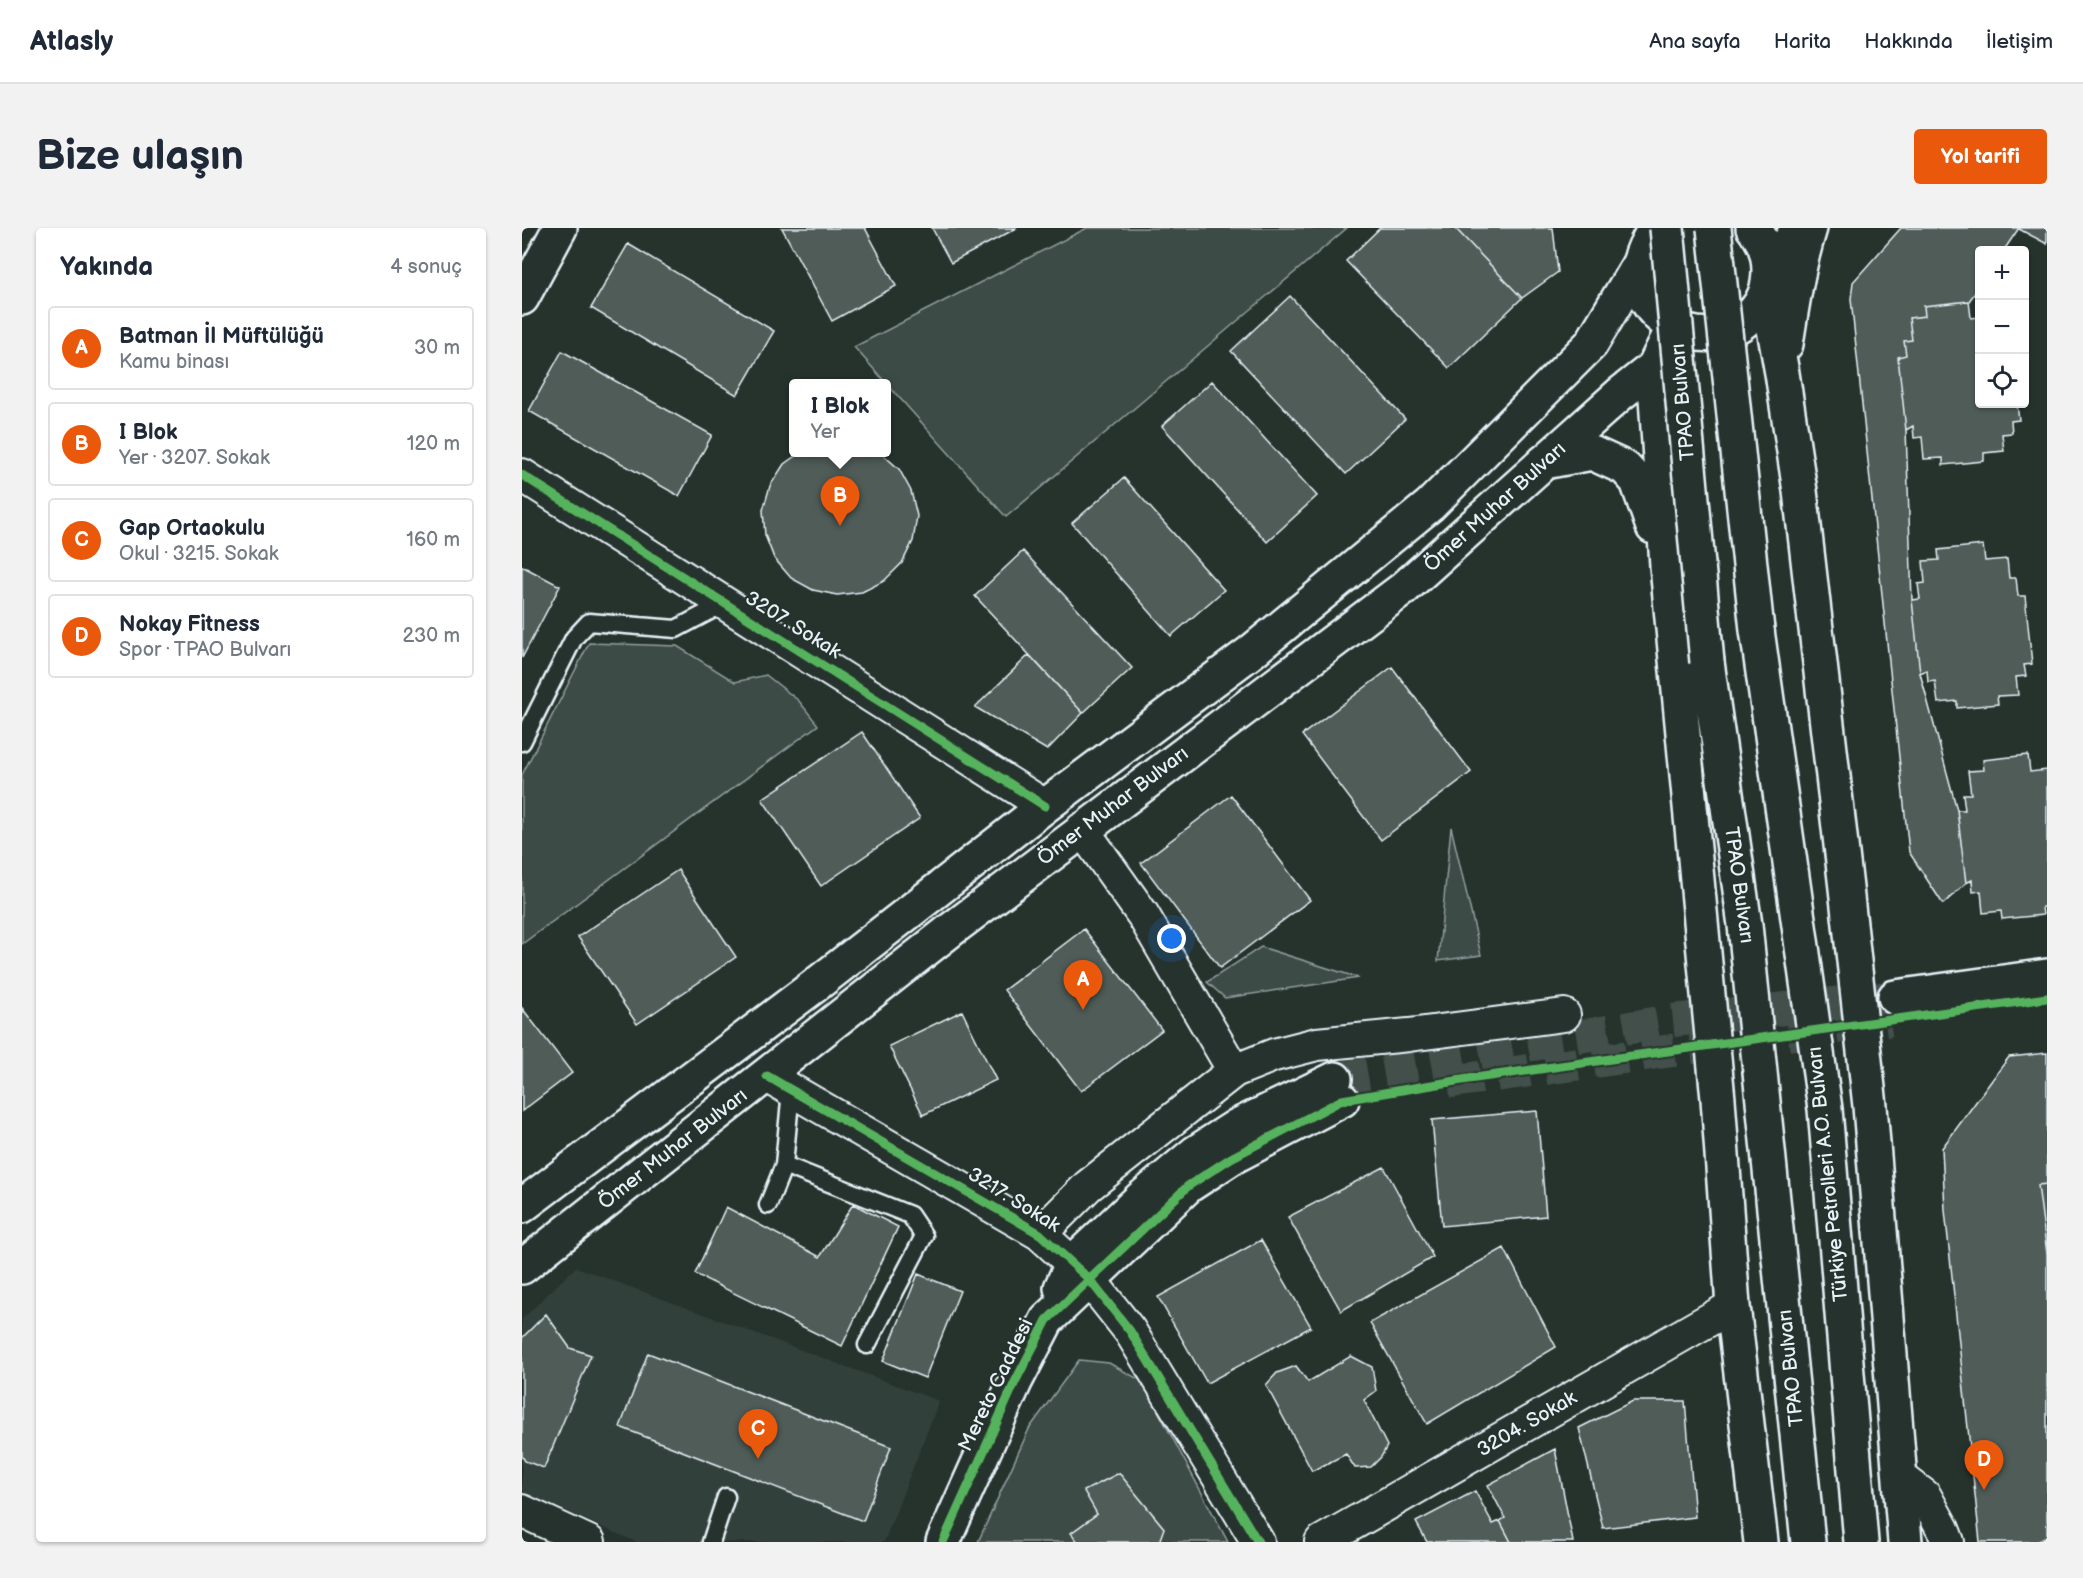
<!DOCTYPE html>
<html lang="tr">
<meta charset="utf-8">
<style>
body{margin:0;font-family:"Balsamiq Sans",sans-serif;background:#f2f2f3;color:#1f2937}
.controls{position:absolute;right:18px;top:18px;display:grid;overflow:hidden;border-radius:6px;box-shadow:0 2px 4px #0004}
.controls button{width:54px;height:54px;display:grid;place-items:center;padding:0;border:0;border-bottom:2px solid #e0e1e3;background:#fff;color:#1f2937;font:30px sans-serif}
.you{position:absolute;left:650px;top:711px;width:21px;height:21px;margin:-15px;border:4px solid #fff;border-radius:50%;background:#1a73e8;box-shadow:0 0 0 9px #1a73e833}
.badge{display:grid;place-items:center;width:39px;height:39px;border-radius:50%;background:#ea580c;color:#fff;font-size:20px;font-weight:700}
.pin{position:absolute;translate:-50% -50px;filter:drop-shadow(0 2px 3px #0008)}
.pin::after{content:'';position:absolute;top:32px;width:21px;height:18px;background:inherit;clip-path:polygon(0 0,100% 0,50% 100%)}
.popup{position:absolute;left:267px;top:151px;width:102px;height:78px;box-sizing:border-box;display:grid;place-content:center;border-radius:6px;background:#fff;filter:drop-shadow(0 2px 4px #0005);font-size:20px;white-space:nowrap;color:#747a83}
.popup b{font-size:22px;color:#1f2937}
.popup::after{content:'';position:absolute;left:50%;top:100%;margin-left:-12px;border:12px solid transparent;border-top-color:#fff}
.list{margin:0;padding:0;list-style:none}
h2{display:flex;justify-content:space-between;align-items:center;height:78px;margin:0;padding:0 24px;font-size:26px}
h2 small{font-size:20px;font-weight:400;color:#747a83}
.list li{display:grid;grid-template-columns:39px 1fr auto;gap:18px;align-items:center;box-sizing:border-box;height:84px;margin:0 12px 12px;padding:0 12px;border:2px solid #e0e1e3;border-radius:6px}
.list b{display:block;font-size:22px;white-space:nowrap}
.list p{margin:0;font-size:20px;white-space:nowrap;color:#747a83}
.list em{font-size:20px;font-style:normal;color:#747a83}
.icon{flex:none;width:33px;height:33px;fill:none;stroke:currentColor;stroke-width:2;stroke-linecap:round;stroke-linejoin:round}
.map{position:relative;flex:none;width:1525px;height:1314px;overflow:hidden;border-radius:6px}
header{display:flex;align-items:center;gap:36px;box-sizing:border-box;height:84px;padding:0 30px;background:#fff;border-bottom:2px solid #e0e1e3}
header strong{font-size:28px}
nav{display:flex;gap:33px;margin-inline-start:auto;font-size:21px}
.intro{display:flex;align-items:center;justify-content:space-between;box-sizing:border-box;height:144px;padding:0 36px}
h1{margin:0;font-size:42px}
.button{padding:15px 27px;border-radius:6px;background:#ea580c;color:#fff;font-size:21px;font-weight:700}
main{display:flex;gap:36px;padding:0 36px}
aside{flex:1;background:#fff;border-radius:6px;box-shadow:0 2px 4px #0004}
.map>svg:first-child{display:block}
</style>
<header>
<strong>Atlasly</strong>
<nav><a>Ana sayfa</a><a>Harita</a><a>Hakkında</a><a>İletişim</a></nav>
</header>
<div class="intro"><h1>Bize ulaşın</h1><a class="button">Yol tarifi</a></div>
<main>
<aside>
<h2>Yakında<small>4 sonuç</small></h2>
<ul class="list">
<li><span class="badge">A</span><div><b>Batman İl Müftülüğü</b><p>Kamu binası</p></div><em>30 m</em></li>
<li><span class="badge">B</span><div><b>I Blok</b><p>Yer · 3207. Sokak</p></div><em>120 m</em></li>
<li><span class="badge">C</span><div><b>Gap Ortaokulu</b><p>Okul · 3215. Sokak</p></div><em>160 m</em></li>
<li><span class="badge">D</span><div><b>Nokay Fitness</b><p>Spor · TPAO Bulvarı</p></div><em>230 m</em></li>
</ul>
</aside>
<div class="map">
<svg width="1525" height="1314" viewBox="0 0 1525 1314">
<rect width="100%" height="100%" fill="#26332d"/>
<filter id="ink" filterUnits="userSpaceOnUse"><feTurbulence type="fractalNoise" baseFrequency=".0167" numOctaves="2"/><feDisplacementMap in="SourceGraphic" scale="12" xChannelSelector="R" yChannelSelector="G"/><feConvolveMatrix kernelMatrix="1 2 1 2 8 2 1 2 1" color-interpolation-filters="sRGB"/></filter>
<g filter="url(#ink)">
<path fill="#333f3a" d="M54 1039 417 1173 362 1314H114L0 1263V1091Z"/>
<path fill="#3e4b47" stroke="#939ea0" stroke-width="1.5" d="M565 0H825L484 289 332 119Z
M67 415 155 418 213 454 244 447 277 473 296 497 0 716V547Z
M929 599 959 727 916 733Z
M739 719 837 750 703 770 685 754Z
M557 1132 587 1135 620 1153 706 1314H456L507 1201Z"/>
<path fill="#505c59" stroke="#e8f1f8" stroke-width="1.5" d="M260 0H343L374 58 310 93Z
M410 0H495L429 35Z
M858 0H933L1000 70 927 140 824 33Z
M933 0H1031L1036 44 1000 70Z
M1379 0H1497L1482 22H1458V58L1447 73 1402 78 1403 88 1387 90 1390 112 1382 113 1384 127 1376 129 1384 202 1390 372 1398 445 1435 582 1444 655 1421 676 1387 624 1329 71 1331 54Z
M1497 0H1525V16L1497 1Z
M106 16 252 103 215 167 69 80Z
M768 68 883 191 824 246 709 123Z
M1447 73 1449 90 1458 89V176H1495L1497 192 1489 193 1490 205 1480 206 1482 223 1462 225V233L1421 237V230L1402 231 1400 209 1392 210 1391 198 1384 202 1376 129 1384 127 1382 113 1390 112 1387 90 1403 88 1402 78Z
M40 123 190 207 157 268 7 183Z
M690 153 795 268 745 314 640 198Z
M279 224H358L377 241 389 263 395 288 391 313 380 335 362 353 340 364 315 367 291 362 269 350 252 330 243 307 241 282 248 258 262 236Z
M602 250 702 362 649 408 550 295Z
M1461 317 1463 333 1485 331 1487 350H1494L1496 368H1503L1510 436 1502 437 1504 448 1494 449 1496 467 1475 468 1476 476 1435 480V473L1416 475 1413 453 1406 454 1405 442 1398 445 1390 372 1398 371 1396 356 1403 355 1401 333 1417 332 1416 322Z
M501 323 610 440 561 485 453 368Z
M0 338 38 358 0 430Z
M507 427 561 485 525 522 453 479Z
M870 439 949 544 859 612 780 507Z
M340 504 398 590 299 658 240 571Z
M1506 527 1508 544 1525 542V679H1520L1521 687 1480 691 1479 683 1461 685 1459 663 1451 664 1450 652 1444 655 1435 582H1443L1441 566H1449L1446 543 1462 542 1461 532Z
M709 567 788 672 698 740 619 635Z
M156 642 214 729 115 796 56 709Z
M562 701 640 802 559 863 482 762Z
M0 780 50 845 0 883Z
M440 783 474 852 401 887 367 818Z
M1525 825V956L1516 957 1525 1026V1309L1515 1314H1458L1423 982 1420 920 1487 829Z
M1015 883 1024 988 920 998 910 892Z
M862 939 911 1029 819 1083 766 989Z
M1525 956V1026L1516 957Z
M331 976 376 999 320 1118 173 1046 204 979 298 1029Z
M739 1012 789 1099 685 1155 636 1069Z
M982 1020 1034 1119 905 1196 848 1095Z
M396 1046 438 1063 403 1150 361 1133Z
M24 1086 48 1120 69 1127 22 1240 3 1233 0 1228V1110Z
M126 1125 369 1219 341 1293 98 1199Z
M829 1128 850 1139 854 1163 842 1172 865 1218 859 1229 849 1239 833 1240 824 1226 790 1243 744 1157 755 1145 774 1138 786 1154Z
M1111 1173H1163L1173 1289 1081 1300 1057 1200Z
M1033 1221 1051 1314H989L978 1293 983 1290 966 1257Z
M597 1245 642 1300 637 1314H556L549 1305 575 1286 562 1263Z
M953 1263 971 1296 978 1293 989 1314H905L894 1294Z"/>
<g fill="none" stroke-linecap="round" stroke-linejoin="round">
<path stroke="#43504b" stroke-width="33" stroke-dasharray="33 16" stroke-linecap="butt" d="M813 851 1146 793 1373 769
M926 854 1368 792"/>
<defs>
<path id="lane" d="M0 514 52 410 67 394 154 401 203 375
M262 937 388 987 402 1008 345 1117
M246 977 262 937 269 862
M189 1314 204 1269"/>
<path id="street" d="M0 247 523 578
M560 601 621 687 712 843
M245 848 518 1006 567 1051 608 1103 736 1314
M518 1006 566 958 712 843 752 827 795 816 887 807 1042 787
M1378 1249 1403 1268 1421 1301 1426 1314
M0 1283 67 1314
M799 1314 1211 1078"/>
<path id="secondary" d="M1248 42 1277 0
M0 70 38 0
M1373 769 1525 748
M0 978 291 759 523 578 729 424 908 277 1069 116 1118 34
M0 1039 430 701 881 361 1098 166 1151 124
M539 1060 551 1034 618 971 673 925 715 898 813 851
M421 1314 493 1154 525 1092 666 958 709 930 820 872"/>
<path id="highway" d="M1134 0C1127 10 1121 20 1118 33 1108 92 1183 130 1226 90 1236 81 1244 69 1246 55 1249 35 1245 15 1231 0
M1245 62 1260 145 1278 263 1324 660 1348 878 1383 1314
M1151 100 1132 139 1145 338 1196 871 1211 1078 1239 1314
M1264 116C1270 77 1276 38 1288 0
M1022 234 1070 225 1103 240 1115 253 1131 299
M1235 402 1303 881 1339 1314
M1185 434 1223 697 1286 1314"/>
</defs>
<use href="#lane" stroke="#e8f1f8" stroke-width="21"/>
<use href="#street" stroke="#e8f1f8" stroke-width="36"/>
<use href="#secondary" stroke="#e8f1f8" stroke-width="38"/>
<use href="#highway" stroke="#e8f1f8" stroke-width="38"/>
<use href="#lane" stroke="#26332d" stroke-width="16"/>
<use href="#street" stroke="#26332d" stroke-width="32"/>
<use href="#secondary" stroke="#26332d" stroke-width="33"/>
<use href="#highway" stroke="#26332d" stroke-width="33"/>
<defs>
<path id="highway-bridge" d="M1145 0 1185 434
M1192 0 1235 402"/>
</defs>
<use href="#highway-bridge" stroke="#e8f1f8" stroke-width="38" stroke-linecap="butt"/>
<use href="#highway-bridge" stroke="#26332d" stroke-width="33"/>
<defs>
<path id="cycleway" d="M0 247 523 578
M245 848 518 1006 567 1051 608 1103 736 1314
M421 1314 493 1154 525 1092 666 958 709 930 820 872 946 851 1525 770"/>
</defs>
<use href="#cycleway" stroke="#26332d" stroke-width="13"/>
<use href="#cycleway" stroke="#56b35d" stroke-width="9"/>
</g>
</g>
<g text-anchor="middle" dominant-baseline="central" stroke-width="4.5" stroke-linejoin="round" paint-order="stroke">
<g font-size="20" fill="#e8f1f8" stroke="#26332d">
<text transform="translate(1161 174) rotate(-95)">TPAO Bulvarı</text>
<text transform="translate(973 279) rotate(-42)">Ömer Muhar Bulvarı</text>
<text transform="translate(271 397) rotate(32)">3207. Sokak</text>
<text transform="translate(591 578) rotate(-37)">Ömer Muhar Bulvarı</text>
<text transform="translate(1217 657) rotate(82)">TPAO Bulvarı</text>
<text transform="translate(151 921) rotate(-38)">Ömer Muhar Bulvarı</text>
<text transform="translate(1306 946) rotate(-96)">Türkiye Petrolleri A.O. Bulvarı</text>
<text transform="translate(492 972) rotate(32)">3217. Sokak</text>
<text transform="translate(1269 1140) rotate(-96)">TPAO Bulvarı</text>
<text transform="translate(474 1157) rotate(-64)">Mereto Caddesi</text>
<text transform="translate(1005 1196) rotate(-30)">3204. Sokak</text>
</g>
</g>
</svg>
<div class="controls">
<button>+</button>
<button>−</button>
<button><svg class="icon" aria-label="locate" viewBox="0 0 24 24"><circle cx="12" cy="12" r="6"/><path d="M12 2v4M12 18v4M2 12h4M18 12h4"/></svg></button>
</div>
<div class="you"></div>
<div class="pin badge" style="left:561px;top:782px">A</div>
<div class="pin badge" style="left:318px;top:298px">B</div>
<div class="popup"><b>I Blok</b>Yer</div>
<div class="pin badge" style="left:236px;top:1231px">C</div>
<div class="pin badge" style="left:1462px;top:1262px">D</div>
</div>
</main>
